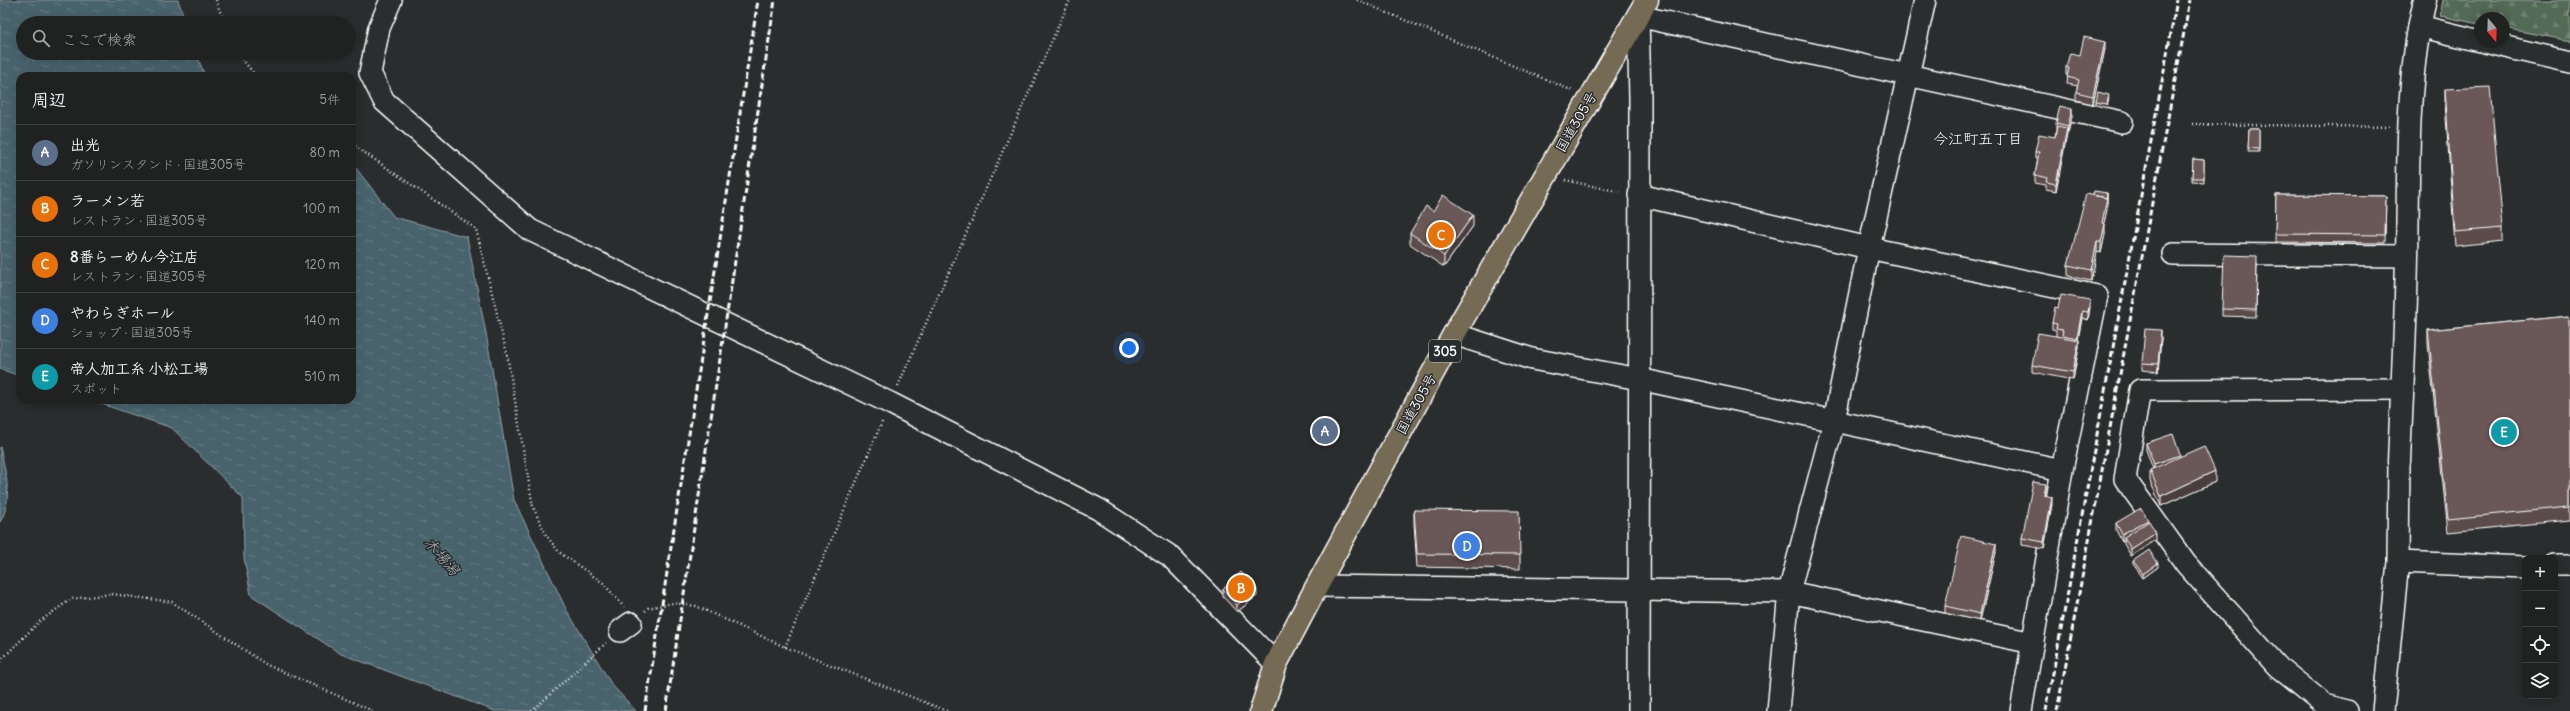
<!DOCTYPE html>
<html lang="ja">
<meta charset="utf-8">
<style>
body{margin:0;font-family:Delius,"Klee One",sans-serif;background:#2d2f2f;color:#f1f3f6}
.controls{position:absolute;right:12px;bottom:12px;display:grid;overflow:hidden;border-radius:8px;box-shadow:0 2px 10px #0003}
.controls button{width:36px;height:36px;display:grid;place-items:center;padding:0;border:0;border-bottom:1px solid #3d3f40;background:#202222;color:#f1f3f6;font:20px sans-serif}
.compass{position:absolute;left:2474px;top:12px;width:36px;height:36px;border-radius:50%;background:#202222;box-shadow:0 2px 10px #0003;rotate:161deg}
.you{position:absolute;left:1129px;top:348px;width:14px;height:14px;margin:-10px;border:3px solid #fff;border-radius:50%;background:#1a73e8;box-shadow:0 0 0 6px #1a73e833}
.badge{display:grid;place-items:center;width:26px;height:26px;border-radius:50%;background:#ffd166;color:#fff;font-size:13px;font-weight:700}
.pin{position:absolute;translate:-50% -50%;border:2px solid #fff;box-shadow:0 1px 4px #0006}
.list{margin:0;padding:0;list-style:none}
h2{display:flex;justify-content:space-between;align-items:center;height:52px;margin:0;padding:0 16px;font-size:17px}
h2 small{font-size:13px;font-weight:400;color:#a2a4a5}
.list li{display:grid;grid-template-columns:26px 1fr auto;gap:12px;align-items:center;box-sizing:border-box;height:56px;padding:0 16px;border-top:1px solid #3d3f40}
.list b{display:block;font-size:15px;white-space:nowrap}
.list p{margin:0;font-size:13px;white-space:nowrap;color:#a2a4a5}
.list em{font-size:13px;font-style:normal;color:#a2a4a5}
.icon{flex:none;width:22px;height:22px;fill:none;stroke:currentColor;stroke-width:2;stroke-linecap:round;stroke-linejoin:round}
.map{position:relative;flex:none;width:2570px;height:711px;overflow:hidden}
.search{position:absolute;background:#202222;box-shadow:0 2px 10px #0003;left:16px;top:16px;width:340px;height:44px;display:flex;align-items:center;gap:10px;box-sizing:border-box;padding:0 14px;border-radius:22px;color:#a2a4a5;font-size:15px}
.panel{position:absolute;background:#202222;box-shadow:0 2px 10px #0003;left:16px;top:72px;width:340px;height:332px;border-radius:12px}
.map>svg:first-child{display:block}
</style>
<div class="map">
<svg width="2570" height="711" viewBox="0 0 2570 711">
<defs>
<pattern id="forest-firs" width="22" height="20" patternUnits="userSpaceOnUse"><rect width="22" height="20" fill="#536b57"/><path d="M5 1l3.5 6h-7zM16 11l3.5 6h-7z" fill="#6d8170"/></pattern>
<pattern id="water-ripples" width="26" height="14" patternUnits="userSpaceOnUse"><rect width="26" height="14" fill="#48636d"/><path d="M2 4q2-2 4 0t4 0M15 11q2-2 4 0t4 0" fill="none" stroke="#637a83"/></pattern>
</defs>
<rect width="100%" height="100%" fill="#2a2d2e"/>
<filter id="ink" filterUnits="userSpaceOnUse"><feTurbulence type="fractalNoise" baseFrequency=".025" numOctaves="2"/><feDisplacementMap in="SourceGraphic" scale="8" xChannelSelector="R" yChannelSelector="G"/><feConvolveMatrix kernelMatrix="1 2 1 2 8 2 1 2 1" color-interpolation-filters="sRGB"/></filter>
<g filter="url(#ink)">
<path fill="url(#forest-firs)" stroke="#a9b5ab" d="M2443 0H2570V41L2504 28V18H2480V24L2440 16Z"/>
<path fill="url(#water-ripples)" stroke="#91a1a7" d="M0 0H178L186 23H23V53H196L205 76H20V376L0 369Z
M352 163 394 217 467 237 486 333 514 500 566 609 612 685 636 711H495L341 654 251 595 244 558 243 498 172 428 90 400H352Z
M0 447C5 471 14 499 0 522Z"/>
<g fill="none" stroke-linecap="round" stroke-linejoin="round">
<defs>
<path id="street" d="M391 0 379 28 370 73 384 101 530 230 890 403 1098 509 1170 556 1276 664
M2419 26 2480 41
M2484 42 2570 62
M1639 195 1869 248 2097 296 2062 470 2021 711
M2173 254 2407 256
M1454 334 1532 359 1639 379 2062 470
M2398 562 2525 567
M2555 565H2570
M1317 586 1789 592 2033 643
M620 631 631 623
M1639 711 1640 98 1638 16 2122 122
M1778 711 1789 592 1834 421 1869 248 1925 0
M2347 711 2325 705 2277 666 2186 564 2125 479 2140 390 2402 389
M2383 711 2398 562 2399 461"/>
<path id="secondary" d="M2399 461C2402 392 2406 324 2407 255 2409 170 2405 83 2425 0"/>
<path id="highway" d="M1261 711 1276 664 1317 586 1454 334 1647 0"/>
</defs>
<use href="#street" stroke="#fff" stroke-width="24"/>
<use href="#secondary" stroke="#fff" stroke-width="25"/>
<use href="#highway" stroke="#fff" stroke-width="25"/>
<path stroke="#fff" stroke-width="2.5" stroke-dasharray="1 3" stroke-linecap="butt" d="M216 0 224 23
M1357 0 1573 91
M237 53 256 76
M2192 124 2390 127
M352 144 476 229 507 354 533 507 546 535 559 552 603 583 624 607
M1565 180 1620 192
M898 386 1070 0
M645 611 648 608 673 603 696 606 785 647 947 711
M785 647 883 420
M0 661 39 622 71 599 112 594 172 602 267 665 373 711
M532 711 606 643"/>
<use href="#street" stroke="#2a2d2e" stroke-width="21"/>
<use href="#secondary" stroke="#2a2d2e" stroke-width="22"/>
<use href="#highway" stroke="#746b52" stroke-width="22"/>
<path stroke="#fff" stroke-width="3" stroke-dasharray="6 3" stroke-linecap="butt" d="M645 711 758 0
M666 711 775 0
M2046 711 2177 0
M2057 711 2190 0"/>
</g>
<path fill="#5b4c4c" stroke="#fff" d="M2105 49 2093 104 2076 100V92L2078 86 2067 84 2068 75H2066V67L2080 55Z
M2445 89 2503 228V241L2455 246 2445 103Z
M2109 98 2107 108 2096 105V102Z
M2072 116 2068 133H2067L2056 191 2046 189V185L2035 183V175L2038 159H2035V152L2055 137 2056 130V123Z
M2249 129H2259V152H2248Z
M2193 159 2204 160V182L2192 181Z
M2107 193V209L2104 223 2105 234 2101 253 2097 252 2091 281 2068 276V265L2093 195Z
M2276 195 2386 196 2385 243 2275 242Z
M1433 211 1473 226 1444 267 1410 244V233Z
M2257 263 2256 317 2222 316V309Z
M2090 307 2088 320 2082 318 2078 340 2079 347 2073 380 2032 372V365L2056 336V331L2052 330V323L2058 308Z
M2570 316V520L2448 532 2428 344V330Z
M2161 338 2158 372 2142 370V363Z
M2146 443 2180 457 2215 482 2161 506 2150 481V470L2153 469 2146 450Z
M2046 492 2045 496 2052 504 2044 549 2022 545V538Z
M1414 510 1520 555V569L1417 567 1414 523Z
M2148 522 2156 540 2131 556 2124 544V541L2122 542 2116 530V523Z
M1996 552 1980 621 1945 613V606Z
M2133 561 2158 567 2143 578 2133 564Z
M1223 589 1257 596 1237 612 1223 597Z"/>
<path fill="#4a3e3e" stroke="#fff" d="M2105 42V49L2093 104V96Z
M2072 109V116L2068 133V126Z
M2067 128V135L2056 191V184Z
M2107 193V209L2102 233V223Z
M1473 215V226L1444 267V256Z
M2105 224V234L2101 253V242Z
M2097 242V252L2091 281V270Z
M2090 300V307L2088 320V312Z
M2082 311V318L2077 345V338Z
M2161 330V338L2158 372V364Z
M2079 340V347L2073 380V372Z
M2180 455V462L2154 471V464Z
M2215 471V482L2161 506V496Z
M2046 484V492L2044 503V495Z
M2052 497V504L2044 549V542Z
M2148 520V527L2124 537V541L2122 542V534Z
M2156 533V540L2131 556V549Z
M1996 544V552L1980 621V614Z
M2158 563V567L2143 578V574Z
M1257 589V596L1237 612V605Z"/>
<path fill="#6a5858" stroke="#fff" d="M2084 37 2105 42 2093 96 2076 92 2079 80 2067 77 2069 68 2066 67 2070 53 2080 55Z
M2490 87 2503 228 2455 232 2445 89Z
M2098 92 2109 95 2107 104 2096 102Z
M2060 106 2072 109 2068 126 2056 123Z
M2057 126 2067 128 2056 184 2046 182 2047 178 2035 175 2039 152H2035L2039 134 2055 137Z
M2249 129H2259V149L2248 148Z
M2193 159 2204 160V178H2192Z
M2094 191 2107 193 2106 198 2093 195Z
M2086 194 2107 198 2102 223 2105 224 2101 242H2097L2091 270 2068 265Z
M1443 195 1473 215 1444 256 1410 233 1426 206 1433 211Z
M2276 195 2386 196 2385 235 2275 234Z
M2224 255 2257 256 2256 310 2222 309Z
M2061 295 2090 300 2088 312 2082 311 2077 338 2062 335 2063 330 2056 329 2057 324 2052 323 2055 307 2058 308Z
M2570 316V507L2448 519 2428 330Z
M2145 329 2161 330 2158 364 2142 363Z
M2038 333 2079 340 2073 372 2032 365Z
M2173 434 2180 455 2154 464 2146 443Z
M2204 446 2215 471 2161 496 2150 470Z
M2033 482 2046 484 2044 495 2052 497 2044 542 2022 538Z
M2141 508 2148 520 2122 534 2116 523Z
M1414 510 1519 511 1520 555 1417 554Z
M2149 521 2156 533 2131 549 2124 537Z
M1961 536 1996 544 1980 614 1945 606Z
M2149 550 2158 563 2143 574 2133 561Z
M1241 572 1257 589 1237 605 1223 589Z"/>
</g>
<g text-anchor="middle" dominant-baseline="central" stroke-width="3" stroke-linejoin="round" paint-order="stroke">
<rect fill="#2a2d2e" stroke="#bfc0c0" stroke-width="1" x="1429" y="340" width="32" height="22" rx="3"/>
<g font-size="13" font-weight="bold" fill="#fff">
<text x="1445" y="351">305</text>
</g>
<g font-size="14" fill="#fff" stroke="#2a2d2e">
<text transform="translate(1576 122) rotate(-60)">国道305号</text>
<text transform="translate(1416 404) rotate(-61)">国道305号</text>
</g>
<g font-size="15" fill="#fff" stroke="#2a2d2e">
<text x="1978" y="138">今江町五丁目</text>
</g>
<g font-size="15" font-style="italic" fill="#adb9bd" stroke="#2a2d2e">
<text transform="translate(442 556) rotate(49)">木場潟</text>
</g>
</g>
</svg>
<div class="controls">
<button>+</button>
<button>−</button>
<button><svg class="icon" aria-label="locate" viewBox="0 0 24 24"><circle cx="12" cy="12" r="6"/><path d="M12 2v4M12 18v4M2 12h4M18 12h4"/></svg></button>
<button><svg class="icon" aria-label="layers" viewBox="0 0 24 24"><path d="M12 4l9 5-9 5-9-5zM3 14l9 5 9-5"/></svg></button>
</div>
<svg class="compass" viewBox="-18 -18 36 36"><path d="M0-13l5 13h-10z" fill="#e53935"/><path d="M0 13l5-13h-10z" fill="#a2a4a5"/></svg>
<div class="you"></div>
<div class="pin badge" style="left:1325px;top:431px;background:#5c6f8a">A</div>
<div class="pin badge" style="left:1241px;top:588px;background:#e8710a">B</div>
<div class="pin badge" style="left:1441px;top:235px;background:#e8710a">C</div>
<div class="pin badge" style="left:1467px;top:546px;background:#3f7fe0">D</div>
<div class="pin badge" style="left:2504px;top:432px;background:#0f9aa8">E</div>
<div class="search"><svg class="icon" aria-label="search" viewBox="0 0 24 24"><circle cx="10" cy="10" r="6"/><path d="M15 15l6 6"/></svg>ここで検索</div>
<section class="panel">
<h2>周辺<small>5件</small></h2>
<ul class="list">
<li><span class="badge" style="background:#5c6f8a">A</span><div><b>出光</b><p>ガソリンスタンド · 国道305号</p></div><em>80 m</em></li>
<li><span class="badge" style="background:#e8710a">B</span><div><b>ラーメン若</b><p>レストラン · 国道305号</p></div><em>100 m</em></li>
<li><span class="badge" style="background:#e8710a">C</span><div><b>8番らーめん今江店</b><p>レストラン · 国道305号</p></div><em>120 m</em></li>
<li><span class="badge" style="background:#3f7fe0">D</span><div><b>やわらぎホール</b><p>ショップ · 国道305号</p></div><em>140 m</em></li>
<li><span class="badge" style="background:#0f9aa8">E</span><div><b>帝人加工糸 小松工場</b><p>スポット</p></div><em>510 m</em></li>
</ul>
</section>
</div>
